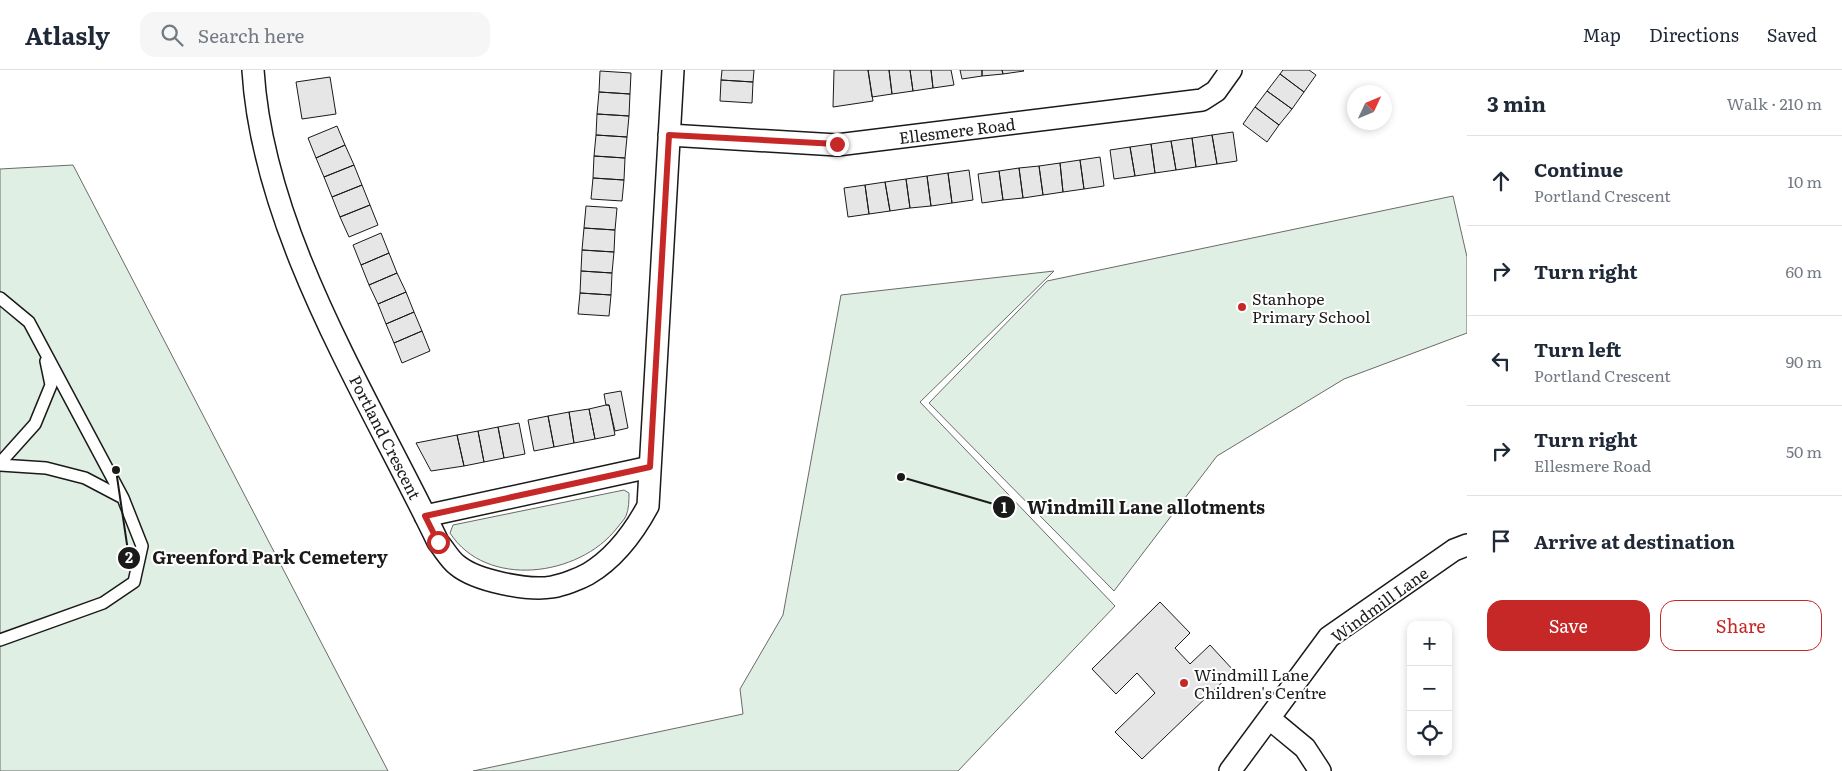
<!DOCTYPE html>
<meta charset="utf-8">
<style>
body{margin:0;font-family:Literata,serif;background:#f6f6f7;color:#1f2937}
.controls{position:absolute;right:15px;bottom:15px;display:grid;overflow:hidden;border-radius:10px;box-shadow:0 2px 8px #0003}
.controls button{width:45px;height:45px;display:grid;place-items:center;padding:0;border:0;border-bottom:1px solid #e0e1e3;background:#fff;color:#1f2937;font:25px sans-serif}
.compass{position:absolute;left:1347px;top:15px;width:45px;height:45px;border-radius:50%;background:#fff;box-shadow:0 2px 8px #0003;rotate:46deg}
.stop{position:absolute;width:15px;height:15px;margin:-11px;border:4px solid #c62828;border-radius:50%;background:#fff}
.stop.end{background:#c62828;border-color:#fff;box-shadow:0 1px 5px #0008}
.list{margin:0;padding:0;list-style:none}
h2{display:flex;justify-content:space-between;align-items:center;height:65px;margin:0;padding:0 20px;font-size:21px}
h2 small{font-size:16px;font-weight:400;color:#747a83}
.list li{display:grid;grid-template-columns:32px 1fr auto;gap:15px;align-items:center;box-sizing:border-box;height:90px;padding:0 20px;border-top:1px solid #e0e1e3}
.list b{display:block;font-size:19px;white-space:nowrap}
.list p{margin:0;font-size:16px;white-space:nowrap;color:#747a83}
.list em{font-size:16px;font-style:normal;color:#747a83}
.actions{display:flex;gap:10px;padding:15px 20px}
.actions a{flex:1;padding:11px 0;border:1px solid #c62828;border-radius:15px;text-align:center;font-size:18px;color:#c62828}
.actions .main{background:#c62828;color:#fff}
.icon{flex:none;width:28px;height:28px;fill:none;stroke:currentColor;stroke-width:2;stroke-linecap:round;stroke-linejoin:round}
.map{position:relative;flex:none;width:1467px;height:701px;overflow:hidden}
header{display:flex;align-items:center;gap:30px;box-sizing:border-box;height:70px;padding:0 25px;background:#fff;border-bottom:1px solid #e0e1e3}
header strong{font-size:24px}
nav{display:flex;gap:28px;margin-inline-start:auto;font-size:18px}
.search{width:350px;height:45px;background:#f6f6f7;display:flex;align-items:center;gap:12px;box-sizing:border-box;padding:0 18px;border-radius:15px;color:#747a83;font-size:19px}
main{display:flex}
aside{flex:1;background:#fff}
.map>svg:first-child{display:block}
</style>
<header>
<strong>Atlasly</strong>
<div class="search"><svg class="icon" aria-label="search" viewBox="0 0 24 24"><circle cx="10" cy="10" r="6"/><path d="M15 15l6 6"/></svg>Search here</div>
<nav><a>Map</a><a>Directions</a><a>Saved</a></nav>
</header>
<main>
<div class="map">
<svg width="1467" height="701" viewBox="0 0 1467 701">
<rect width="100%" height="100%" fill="#fff"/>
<path fill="#e0efe3" stroke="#6a6a6a" d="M73 95 388 701H0V99Z
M1453 126 1467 187V263L1344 309 1217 386 1114 521 929 333 1047 211Z
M1054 201 920 332 1115 536 958 701H473L743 644 740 619 783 545 841 225Z
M624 420 629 423C629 430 629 439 626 446 624 450 620 454 617 458 579 507 486 519 450 463L453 455Z"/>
<path fill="#e6e6e6" stroke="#1a1a1a" d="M722 0H754L753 12 721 10Z
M834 0H868L873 31 833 37Z
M868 0H889L892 24 872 27Z
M889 0H910L913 21 892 24Z
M910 0H931L933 18 913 21Z
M931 0H951L954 15 933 18Z
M960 0H982V6L962 9Z
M982 0H1002L1003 4 982 6Z
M1002 0H1023L1024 1 1003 4Z
M1283 0H1309L1316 5 1304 22 1280 4Z
M600 1 631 3 630 24 599 22Z
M1280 4 1304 22 1292 39 1267 21Z
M330 7 336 44 302 49 296 12Z
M721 10 753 12 752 33 720 31Z
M1267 21 1292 39 1279 55 1255 37Z
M599 22 630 24 629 46 597 44Z
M1255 37 1279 55 1267 72 1243 54Z
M597 44 629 46 627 67 596 65Z
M337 56 345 75 316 88 308 68Z
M1233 62 1237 91 1217 94 1212 65Z
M596 65 627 67 625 88 594 86Z
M1212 65 1217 94 1196 97 1192 68Z
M1192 68 1196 97 1176 100 1171 71Z
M1171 71 1176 100 1155 103 1151 74Z
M1151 74 1155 103 1135 106 1130 77Z
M345 75 354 95 324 107 316 88Z
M1130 77 1135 106 1114 109 1110 80Z
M594 86 625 88 624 110 593 108Z
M1100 87 1104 116 1084 119 1080 90Z
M1080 90 1084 119 1063 122 1060 93Z
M1060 93 1063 122 1043 125 1039 96Z
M354 95 362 115 332 127 324 107Z
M1039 96 1043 125 1023 128 1019 98Z
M1019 98 1023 128 1003 130 999 101Z
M969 100 973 130 952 133 948 103Z
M999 101 1003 130 982 133 978 104Z
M948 103 952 133 931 136 927 106Z
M927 106 931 136 910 138 906 109Z
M593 108 624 110 622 131 591 129Z
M906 109 910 138 890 141 885 112Z
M885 112 890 141 869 144 865 115Z
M362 115 370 135 340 147 332 127Z
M865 115 869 144 848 147 844 118Z
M370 135 378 155 349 167 340 147Z
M586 136 617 138 615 160 584 158Z
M584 158 615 160 614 182 582 180Z
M381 163 389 183 361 195 353 175Z
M582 180 614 182 612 203 581 201Z
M389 183 397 203 369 215 361 195Z
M581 201 612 203 611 225 580 223Z
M397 203 406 222 378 234 369 215Z
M406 222 414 242 386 254 378 234Z
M580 223 611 225 609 246 578 244Z
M414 242 422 261 394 273 386 254Z
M422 261 430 281 402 293 394 273Z
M621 321 628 358 615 361 609 335H606L604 324Z
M606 335H609L615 365 595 369 589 339Z
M589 339 595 369 574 373 569 342Z
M569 342 574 373 554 377 548 346Z
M548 346 554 377 534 381 528 350Z
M519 353 525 384 504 388 498 357Z
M498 357 504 388 484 392 478 361Z
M478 361 484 392 464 396 457 365Z
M457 365 464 396 431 401 416 373Z
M1160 532 1190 563 1175 578 1190 594 1210 575 1234 601 1142 689 1115 662 1155 623 1137 603 1116 624 1092 599Z"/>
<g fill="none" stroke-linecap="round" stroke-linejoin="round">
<defs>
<path id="lane" d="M0 228 29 252 123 428
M0 393 35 354 51 315 46 291
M0 395 46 398 85 408 123 428 142 476 134 512 103 533 0 570"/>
<path id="street" d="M253 0C263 164 368 326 438 472 444 479 450 490 457 495 476 511 528 521 552 517 563 515 579 509 588 504 615 488 634 462 648 436L673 0
M669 65 837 75 1202 30 1216 21 1231 0
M425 446 650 397
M1270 649 1305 678 1320 701
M1230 701 1329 567 1454 480 1467 475"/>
</defs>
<use href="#lane" stroke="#1a1a1a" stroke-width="14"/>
<use href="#street" stroke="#1a1a1a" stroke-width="24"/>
<use href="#lane" stroke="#fff" stroke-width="11"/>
<use href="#street" stroke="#fff" stroke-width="21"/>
</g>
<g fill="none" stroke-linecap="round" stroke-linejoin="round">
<path stroke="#c62828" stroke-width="6" d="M438 472 425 446 650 397 669 65 837 74"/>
</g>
<g fill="#c62828" stroke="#fff" stroke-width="2">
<circle cx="1242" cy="237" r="5"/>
<circle cx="1184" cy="613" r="5"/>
</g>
<g text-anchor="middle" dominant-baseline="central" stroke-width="4" stroke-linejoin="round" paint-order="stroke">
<g font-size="16" fill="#1a1a1a" stroke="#fff">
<text transform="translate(957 60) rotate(-7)">Ellesmere Road</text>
<text transform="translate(386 367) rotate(63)">Portland Crescent</text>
<text transform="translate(1379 534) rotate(-36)">Windmill Lane</text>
</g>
<g font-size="16" fill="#1a1a1a" stroke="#fff" text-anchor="start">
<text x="1252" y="228">Stanhope<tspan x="1252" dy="18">Primary School</tspan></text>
<text x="1194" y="604">Windmill Lane<tspan x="1194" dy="18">Children's Centre</tspan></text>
</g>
</g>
<path fill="none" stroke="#1a1a1a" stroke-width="2" d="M901 407L1004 437M116 400L129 488"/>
<g fill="#1a1a1a" stroke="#fff" stroke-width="2">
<circle cx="901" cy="407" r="5"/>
<circle cx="116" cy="400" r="5"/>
<circle cx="1004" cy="437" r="12"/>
<circle cx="129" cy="488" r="12"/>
</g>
<g font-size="15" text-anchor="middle" font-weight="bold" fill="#fff">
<text x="1004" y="443">1</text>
<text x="129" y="493">2</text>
</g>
<g font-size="18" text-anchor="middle" font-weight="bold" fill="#1a1a1a" stroke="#fff" stroke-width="4" stroke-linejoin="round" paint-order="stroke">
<text x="1146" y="444">Windmill Lane allotments</text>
<text x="270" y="494">Greenford Park Cemetery</text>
</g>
</svg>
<div class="controls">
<button>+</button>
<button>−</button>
<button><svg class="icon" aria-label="locate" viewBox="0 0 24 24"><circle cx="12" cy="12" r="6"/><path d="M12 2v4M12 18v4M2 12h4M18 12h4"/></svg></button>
</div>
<svg class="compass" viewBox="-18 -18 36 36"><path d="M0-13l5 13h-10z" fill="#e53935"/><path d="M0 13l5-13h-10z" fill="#747a83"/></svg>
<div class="stop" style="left:438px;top:472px"></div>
<div class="stop end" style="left:837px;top:74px"></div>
</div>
<aside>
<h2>3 min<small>Walk · 210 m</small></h2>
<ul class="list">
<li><svg class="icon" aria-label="ahead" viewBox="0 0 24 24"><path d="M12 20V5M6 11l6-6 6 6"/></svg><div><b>Continue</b><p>Portland Crescent</p></div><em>10 m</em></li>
<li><svg class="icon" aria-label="right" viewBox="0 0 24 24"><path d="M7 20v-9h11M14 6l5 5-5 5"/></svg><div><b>Turn right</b></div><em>60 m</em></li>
<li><svg class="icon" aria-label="left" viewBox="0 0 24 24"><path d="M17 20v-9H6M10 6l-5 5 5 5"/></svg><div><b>Turn left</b><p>Portland Crescent</p></div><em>90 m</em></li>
<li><svg class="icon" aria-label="right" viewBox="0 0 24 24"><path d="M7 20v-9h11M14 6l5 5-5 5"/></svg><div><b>Turn right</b><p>Ellesmere Road</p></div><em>50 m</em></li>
<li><svg class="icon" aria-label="arrive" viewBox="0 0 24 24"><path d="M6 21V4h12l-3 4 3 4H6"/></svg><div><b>Arrive at destination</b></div></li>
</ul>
<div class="actions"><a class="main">Save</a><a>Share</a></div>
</aside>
</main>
